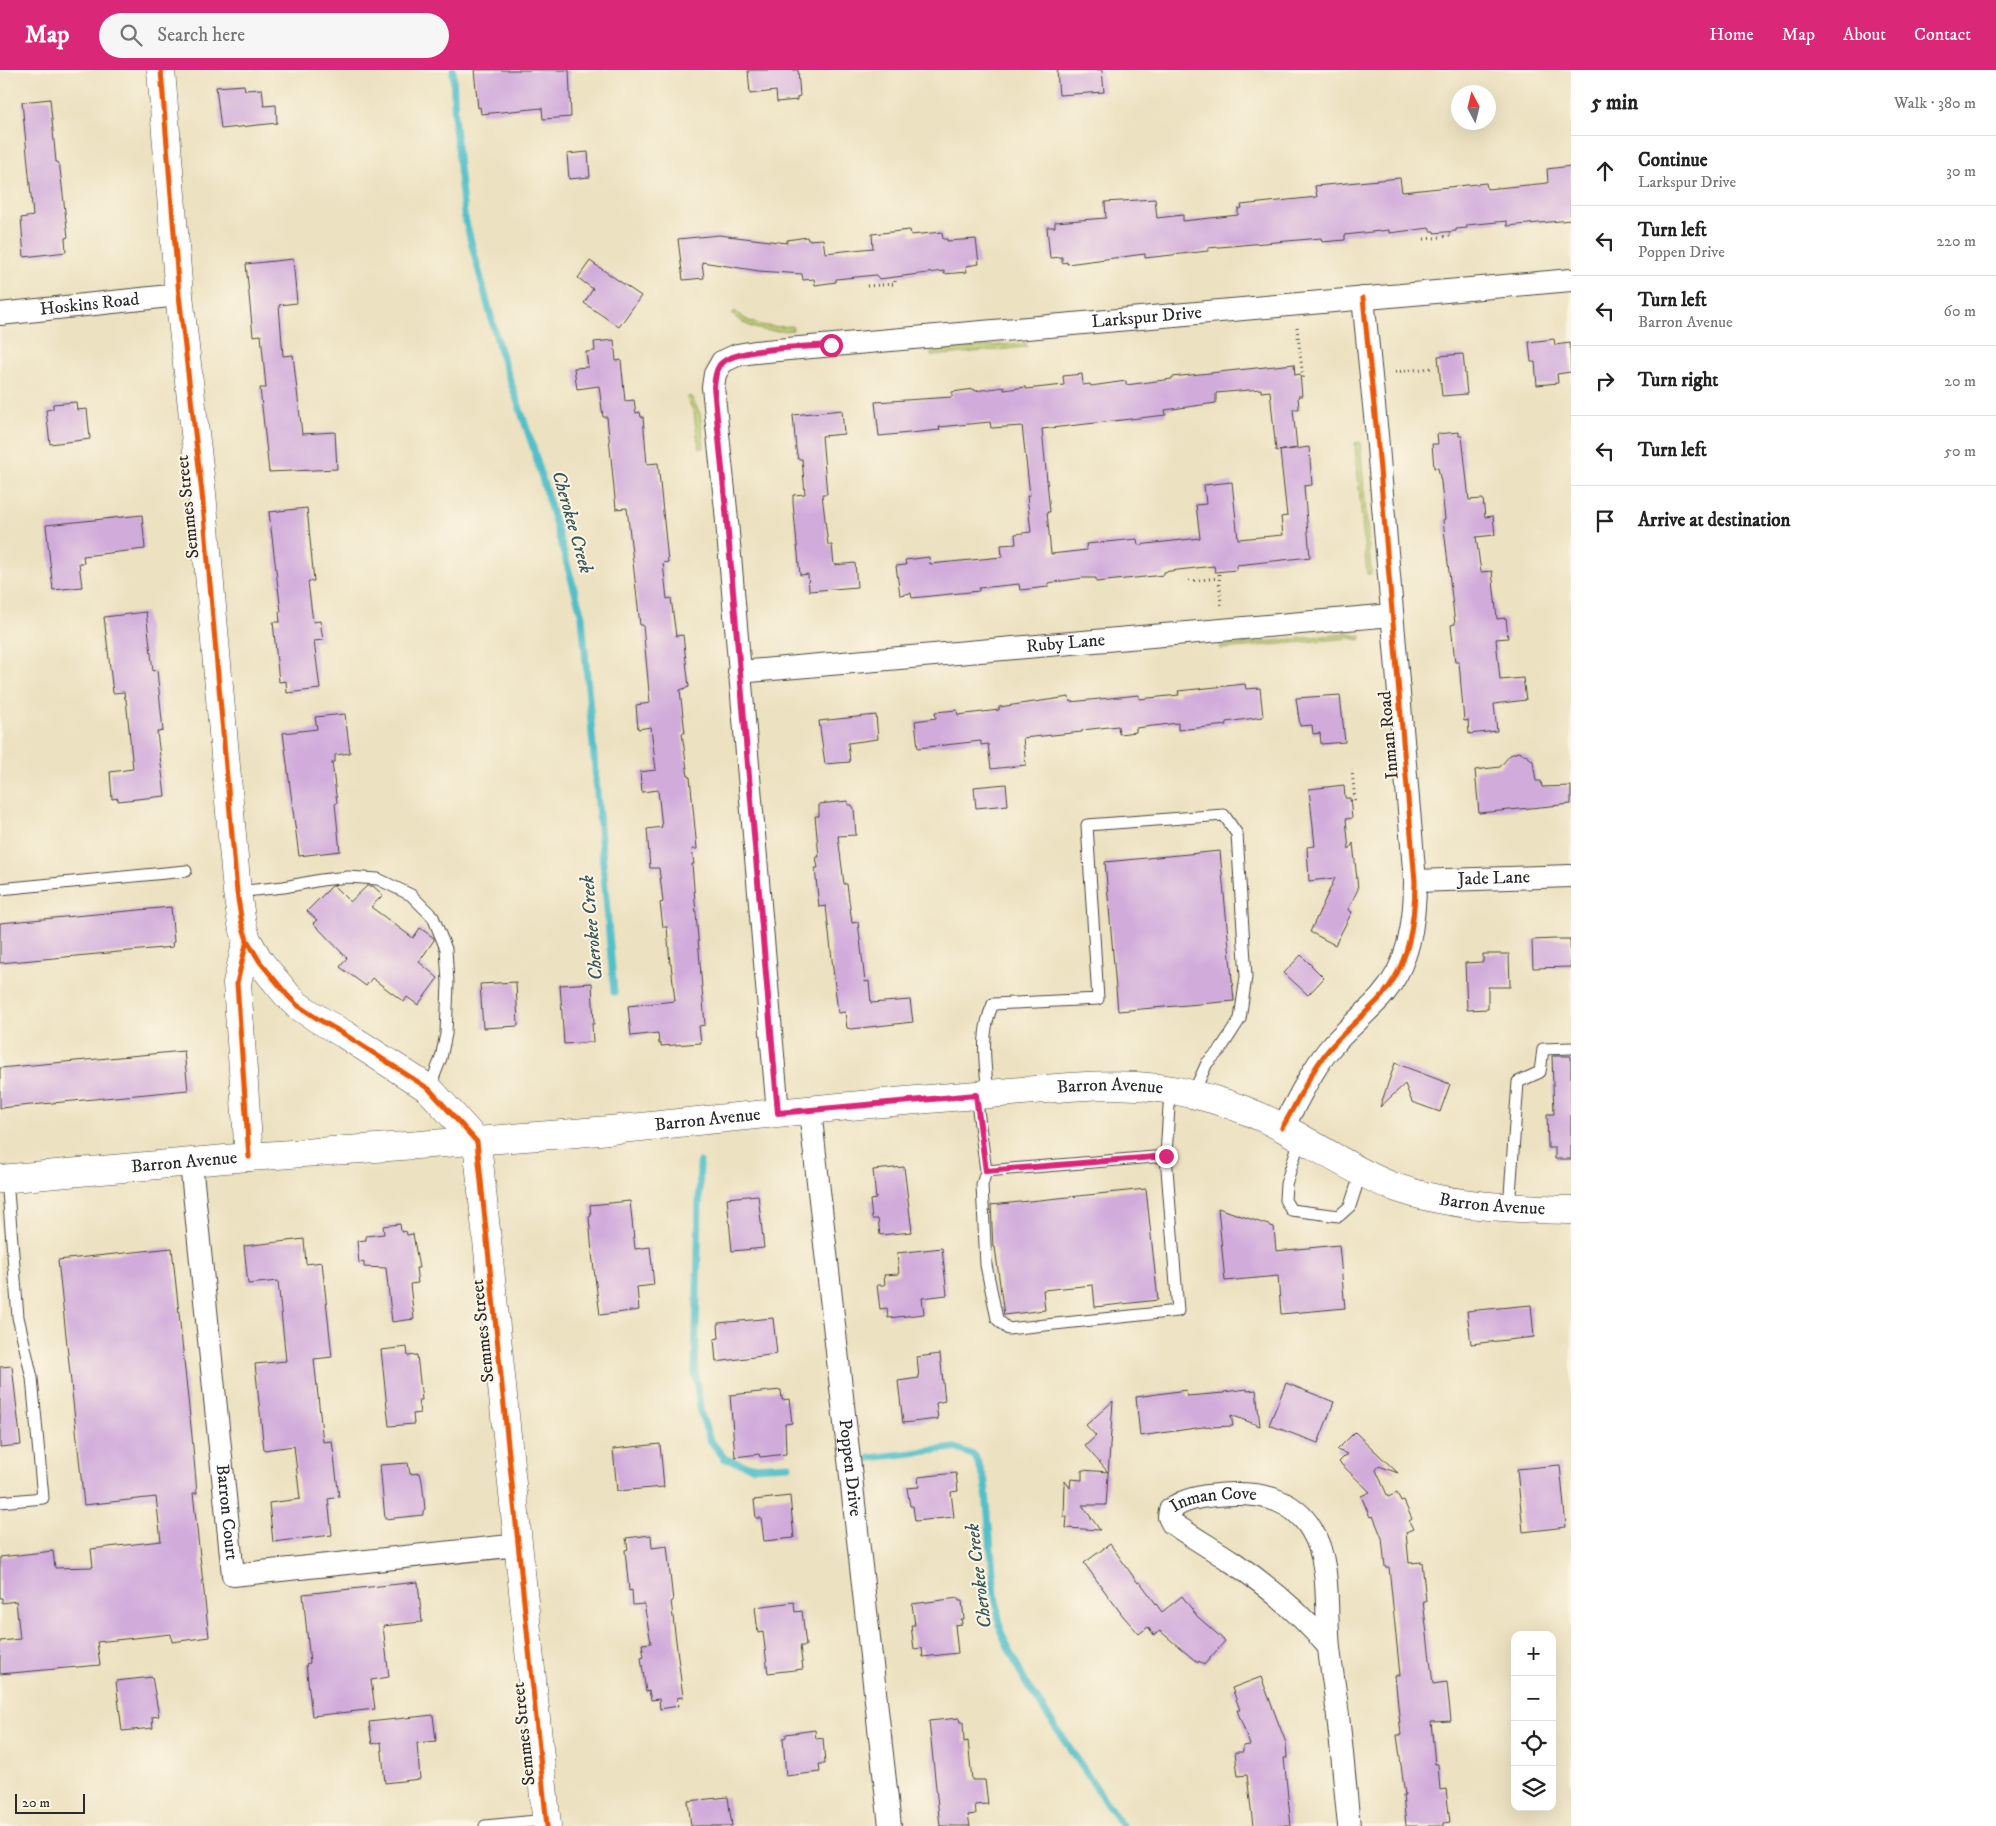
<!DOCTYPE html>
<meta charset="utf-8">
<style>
body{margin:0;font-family:"IM FELL DW Pica",serif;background:#f6f6f6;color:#222}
.controls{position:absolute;right:15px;bottom:15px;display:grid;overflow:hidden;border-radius:10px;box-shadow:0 5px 20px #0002}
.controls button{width:45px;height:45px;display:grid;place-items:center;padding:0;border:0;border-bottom:1px solid #e0e0e0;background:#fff;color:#222;font:25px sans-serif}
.compass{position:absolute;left:1451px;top:15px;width:45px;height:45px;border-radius:50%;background:#fff;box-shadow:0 5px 20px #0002;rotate:353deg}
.scale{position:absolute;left:15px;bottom:12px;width:70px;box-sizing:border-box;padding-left:5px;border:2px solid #2b2b2b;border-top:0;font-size:14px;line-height:18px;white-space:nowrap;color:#2b2b2b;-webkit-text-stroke:4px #fcf5e5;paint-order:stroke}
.stop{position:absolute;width:15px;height:15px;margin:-11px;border:4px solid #db2777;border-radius:50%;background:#fff}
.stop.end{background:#db2777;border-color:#fff;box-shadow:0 1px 5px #0008}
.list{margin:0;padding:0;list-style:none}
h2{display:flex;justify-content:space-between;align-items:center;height:65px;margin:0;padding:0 20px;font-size:21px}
h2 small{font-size:16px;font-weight:400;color:#767676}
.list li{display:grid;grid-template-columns:32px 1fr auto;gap:15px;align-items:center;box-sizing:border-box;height:70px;padding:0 20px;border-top:1px solid #e0e0e0}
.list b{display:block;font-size:19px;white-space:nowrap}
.list p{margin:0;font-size:16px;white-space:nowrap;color:#767676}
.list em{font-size:16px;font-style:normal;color:#767676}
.icon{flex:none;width:28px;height:28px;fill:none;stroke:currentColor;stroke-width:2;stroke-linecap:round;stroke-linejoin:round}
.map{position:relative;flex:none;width:1571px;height:1756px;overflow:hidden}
header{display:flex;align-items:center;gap:30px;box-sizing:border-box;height:70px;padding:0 25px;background:#db2777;color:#fff}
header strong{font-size:24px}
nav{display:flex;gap:28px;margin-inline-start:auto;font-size:18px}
.search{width:350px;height:45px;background:#f6f6f6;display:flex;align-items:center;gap:12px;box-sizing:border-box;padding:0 18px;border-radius:28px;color:#767676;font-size:19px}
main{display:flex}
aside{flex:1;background:#fff}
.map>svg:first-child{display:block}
</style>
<header>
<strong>Map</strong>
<div class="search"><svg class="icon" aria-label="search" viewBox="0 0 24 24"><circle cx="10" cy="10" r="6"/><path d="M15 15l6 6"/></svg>Search here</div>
<nav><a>Home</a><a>Map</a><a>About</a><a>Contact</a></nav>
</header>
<main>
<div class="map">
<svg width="1571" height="1756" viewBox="0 0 1571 1756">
<rect width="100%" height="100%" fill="#fcf5e5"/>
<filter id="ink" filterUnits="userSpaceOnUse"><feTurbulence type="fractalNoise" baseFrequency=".02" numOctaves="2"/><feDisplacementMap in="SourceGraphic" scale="10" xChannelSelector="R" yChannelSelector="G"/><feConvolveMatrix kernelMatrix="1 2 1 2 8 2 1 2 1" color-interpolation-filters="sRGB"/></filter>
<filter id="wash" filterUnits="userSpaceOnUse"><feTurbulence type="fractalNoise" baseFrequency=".0096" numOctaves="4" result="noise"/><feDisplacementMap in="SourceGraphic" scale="20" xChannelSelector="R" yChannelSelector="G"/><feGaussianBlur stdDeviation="1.12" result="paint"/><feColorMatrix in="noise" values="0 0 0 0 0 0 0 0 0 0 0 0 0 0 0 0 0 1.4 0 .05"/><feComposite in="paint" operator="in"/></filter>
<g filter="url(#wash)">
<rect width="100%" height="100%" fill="#ece1c0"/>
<path fill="#bccd70" stroke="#747c4e" d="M735 241C752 257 770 258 792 256L793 260C767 262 753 262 732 244Z
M1026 273 1027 277 931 286V281Z
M691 326 700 344 704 378H699L694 342 687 328Z
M1360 372 1371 504H1367L1355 373Z
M1348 564 1361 566 1360 570 1351 568 1220 579 1219 576Z"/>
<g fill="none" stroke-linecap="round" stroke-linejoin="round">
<path stroke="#52bfc9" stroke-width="7" d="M453 0 455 57 464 145 500 281 533 377 582 546 614 922
M700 1092 695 1302 701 1344 710 1370 725 1389 752 1397 789 1395
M870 1388 955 1378 975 1386 985 1411 995 1524 1001 1562 1024 1610 1122 1756"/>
</g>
<g id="blocks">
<path fill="#d1acdb" d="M474 0H569L571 47 543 49 542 38 481 44 480 37 478 38Z
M748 0H798L800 26 797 27V30L777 32 776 21 750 24Z
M1057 0H1102L1104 22 1059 25Z
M244 15 245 20 262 19 264 36 276 35 277 53 221 59 216 17Z
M50 29 56 92H58L60 99 68 167 65 168 66 182 24 187 21 148 33 146 22 32Z
M588 82 590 107 569 109 567 84Z
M1571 96V150L1507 156V151L1467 155V158L1456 159V161L1434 163V161H1430V158L1389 163V160L1345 165V170L1322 172 1321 168 1208 178V181L1145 188V184L1067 194V192L1062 193V187L1050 188 1047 157H1055V152L1106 148 1105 132 1155 129 1157 148 1183 145V151L1238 145V139L1242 138 1241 135 1317 127 1315 116 1400 108 1402 122 1486 113 1487 119 1548 113 1547 99Z
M910 160 911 165 942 162 943 169H947V171L976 169 979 194 966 196 967 202 944 204V201L879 209 876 205 836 209V212L815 215 814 209 803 210 802 204 759 201 702 192 704 208 683 210 678 169 719 165 787 173V170L807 167 808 170 823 169 825 183 873 178 872 164Z
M293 189 297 233 279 235 283 286 293 285 302 364 335 362 337 399 269 402 260 318H266L261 265 253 266 246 194Z
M590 191 641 226 619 257 584 233 593 219 578 208Z
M1554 269 1555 275 1570 273 1571 302 1557 304 1558 313 1537 315 1535 292H1531L1529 272Z
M614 270 616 291 621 290 625 331 634 330 636 343 640 342 641 347H643L647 394 658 393 667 481 668 492 663 493 667 529 671 528 676 566 683 565 689 617 680 620 685 663H682L688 707H690L697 779H692L694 794H692L705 955 699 956 701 973 661 976V973L659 974 658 963 631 966 628 936 675 931 671 894H670L667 857H663L660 833 663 832 659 798H650L647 759 662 757 658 720 642 722 640 702 656 700 651 657 638 659 636 635 650 633 643 555H640L627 438 616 439 607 347H603L599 316 577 319 574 298 588 297 586 282 595 281 594 272Z
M1463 284 1467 324 1442 326 1438 286Z
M1294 294 1295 305 1300 304 1302 326H1298L1299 339H1293L1297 378 1276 381 1270 321 1261 322V319L1216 323V333L1165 340 1166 345 1042 359 1050 442H1047L1051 484 1087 480 1086 474 1137 469 1138 475 1200 468 1196 435 1206 434 1204 415 1232 412 1238 469 1283 465 1281 447 1287 446 1280 381 1309 377 1312 415 1304 416 1310 487 1237 495V500L1215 502 1214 496 1178 500 1164 502V505L1096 512V508H1083L1048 513V517L1020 520 1019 514 979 518V521L912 528 911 523 900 525 896 496 906 495 905 490 929 487 930 494 1002 487 1001 475 1016 474 1015 464 1031 462 1027 426 1030 425 1022 356 991 358 990 352 939 357 940 360 879 366 875 332 952 327V322L974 319 975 321 1004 317V320L1026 317V319L1064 315 1063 306 1082 304 1083 315 1090 314 1091 316 1126 311V315L1172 309V307Z
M76 332 77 340 87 339 90 369 50 374 46 340 53 339V334Z
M842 340 844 364 822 366 827 424H822L828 475H832L834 495 855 493 857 517 809 521 808 504 800 505 793 433V425L805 424 802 389H798L796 379 793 345Z
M1459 362V366H1462L1469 430 1483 429 1485 447 1493 446 1495 465 1476 467 1481 502 1492 501 1497 549 1506 548 1508 568 1496 569 1500 610 1523 608 1526 630 1494 634 1497 661 1469 664 1468 650 1464 651 1459 592H1455L1451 555 1455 554 1443 450 1445 449 1441 412 1438 398H1434L1432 374H1438L1437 364Z
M307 438 314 511 308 512 313 552 320 551 323 570 314 571 320 619 287 623 286 611 279 612 273 552H280L279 542H281L269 442Z
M142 445 145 479 83 486 84 493H79L82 517 53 520 46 455Z
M146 542 153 601 157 600 163 661 157 662 165 726 118 731V728L112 729 110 702 133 699 126 629H125L124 622 113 623 104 547Z
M1245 614 1246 619 1260 618 1263 647 1226 652 1227 655 1178 660V653L1136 658V662L1119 664 1118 656 1082 660V662L1023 668 1026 695 991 699 988 674 981 675V671L918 678 915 651 936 648 935 642 957 640 958 645 999 640V637L1069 627 1070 632 1139 625V629L1179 625 1178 621Z
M1340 625 1345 672 1321 674 1320 663 1313 664 1312 655 1300 656 1296 628Z
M345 644 350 683 335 685V692H332L337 733 335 734 340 781 299 786 283 663 317 659 315 647Z
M876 645 878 669 848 673 850 692 825 694 819 651Z
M1518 682 1526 685 1533 691 1536 711H1541L1542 717 1571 716V734L1479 743 1475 700 1500 697 1510 685Z
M1006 714 1008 735 976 738 974 717Z
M1344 715 1345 728H1350L1352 748 1346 749 1349 780 1353 773 1358 819 1348 840 1352 842 1335 875 1310 862 1335 808 1309 811 1307 777 1315 776 1309 719Z
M848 731V735H852L854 739 856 765 838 766 844 814H847L852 853 858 852 865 912 869 911 871 933 910 930 913 952 851 959 847 958 845 942 838 943 826 836 819 837 815 798H818L816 787H819L815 746H819V734Z
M1220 781 1234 931 1118 941 1105 792Z
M332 816H334L350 832 367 816H373L383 825 371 837 413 868 420 858 434 868V870L419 892 438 908 418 935 407 927 404 932 372 908 366 916 340 897 347 888 313 853 317 850 307 841Z
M171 837 174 872 172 873 173 877 0 893V853Z
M1555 869H1570L1571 897 1533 898 1532 870Z
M1483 884H1509L1510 917H1488V939L1467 940 1465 893 1483 892Z
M1301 885 1324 908 1308 925 1284 903Z
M516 912 518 956 483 958 480 914Z
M592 913 594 954H592L593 972 564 974 560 915Z
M184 981 188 1020 0 1038V998Z
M1552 986H1571V1089H1555V1078H1548L1547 1044H1554Z
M1395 993 1450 1014 1440 1042 1412 1032 1405 1014 1380 1037Z
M904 1097 912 1162 880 1165 878 1149H872L870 1130 876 1129 873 1100Z
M1146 1119 1158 1230 1095 1237 1093 1215 1043 1220 1045 1240 1004 1245 995 1177H993L991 1135Z
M758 1125 764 1178 732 1181 727 1128Z
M630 1131 635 1179 650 1177 654 1215 637 1217 639 1240 600 1245 592 1184 589 1147 591 1146 590 1135Z
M1218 1138 1274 1157 1276 1181 1339 1175 1345 1238 1281 1244 1278 1206 1225 1211Z
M400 1154 401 1162 406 1161 407 1165 413 1164 419 1198H416L418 1213 410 1214 414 1249 392 1252 386 1198 364 1197V1192L359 1193 357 1171 366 1170V1166L384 1164 383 1156Z
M304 1169 306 1194 322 1192 332 1287 314 1289 323 1372 332 1371 339 1427 328 1429 332 1465 273 1472 269 1433 300 1429 294 1376 264 1380 255 1294 286 1291 278 1211 248 1214 244 1176Z
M172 1178 192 1366 197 1423H193L209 1567 172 1572 171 1564 97 1572 100 1595 0 1604V1571L20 1569 16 1531 2 1533V1528H0V1487L53 1481 55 1498 93 1497 91 1479 161 1471 156 1427 84 1435 58 1190Z
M942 1178 947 1225 922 1228 924 1244 888 1248 887 1238 880 1239 877 1215H885L884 1205 899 1204 897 1183Z
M1531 1235 1534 1267 1471 1274 1467 1241Z
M773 1248 777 1284 716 1292 714 1269 719 1268 718 1253Z
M407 1277 408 1286 417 1285 422 1330H418L420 1343 413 1344 414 1354 389 1356 381 1280Z
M940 1284 945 1331 936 1333 938 1349 903 1353 898 1311 919 1308 917 1287Z
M12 1296 21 1375 0 1377V1297Z
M1286 1313 1334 1332 1318 1373 1269 1355Z
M1247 1319V1321L1256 1320 1260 1356 1231 1345 1233 1356 1210 1357V1356L1140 1366 1136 1327 1186 1320 1187 1326 1224 1323V1322Z
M781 1320 782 1330 789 1329 792 1353 785 1354 786 1384 760 1387 759 1384 735 1387 730 1325Z
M1113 1331 1106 1435H1082L1100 1460 1066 1458 1067 1447H1064L1065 1411 1070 1418 1071 1409 1082 1410V1400L1108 1402 1085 1376 1096 1366 1086 1355Z
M1355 1362 1398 1403 1379 1396 1376 1400 1388 1427 1397 1423 1401 1432 1404 1431 1412 1449 1409 1451 1413 1459 1406 1462 1409 1493 1422 1492 1426 1531H1423L1433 1614 1447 1612 1451 1651 1431 1652 1435 1694H1438L1440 1720 1446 1719 1450 1752 1444 1753V1756H1406L1403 1725H1405L1397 1665H1401L1395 1606 1400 1605 1389 1497H1385L1382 1468 1373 1446 1370 1447 1361 1426 1370 1422 1339 1392 1347 1384 1337 1380Z
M660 1374 664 1417 617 1421 613 1379Z
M408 1393 410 1404 420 1403 422 1411 425 1439 423 1441V1445L385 1449 380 1395Z
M1560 1395 1566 1457 1523 1462 1517 1399Z
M956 1403 958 1421 951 1422 954 1447 915 1451 913 1436H910L907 1418 919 1417 918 1407Z
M790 1426 794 1468 764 1471 761 1448H756L754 1430Z
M651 1465 652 1478 667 1476 673 1531H671L683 1627 677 1628 678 1636 660 1639 659 1629 651 1630 649 1621 646 1622 641 1588 644 1587 642 1574 651 1573 644 1534 633 1535 632 1520 629 1521 625 1480 628 1479 626 1468Z
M1110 1474 1138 1513 1140 1512 1162 1542 1182 1526 1197 1546 1225 1571 1204 1595 1199 1591 1198 1593 1160 1561 1154 1565 1148 1557 1139 1564 1123 1546 1084 1493Z
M418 1512 422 1552 383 1556 389 1607 371 1610 375 1639 312 1646 306 1594 310 1593 303 1524Z
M958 1528 959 1531H962L964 1549H961L962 1554 955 1555 958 1583 923 1587 922 1578 914 1579 911 1555H915L912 1534Z
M794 1532 795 1542 802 1541 806 1576H800L803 1599 768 1603 763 1562 758 1563 755 1537Z
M152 1607 159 1646 152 1647 153 1658 122 1661 116 1611Z
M1261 1607 1286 1673 1287 1688H1284L1291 1756H1253L1247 1705 1238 1706 1235 1682H1243V1676L1250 1675 1237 1640H1240L1232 1618Z
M433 1645 436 1671 417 1673 420 1709 385 1713 381 1672 372 1674 369 1652Z
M959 1648 960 1652H963L964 1672 968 1671 972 1710H985L988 1734 975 1735 976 1744 968 1745 970 1756H940L929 1651Z
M815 1660 816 1669 823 1668 825 1694H819L820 1702 786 1706 783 1668 786 1667V1664Z
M728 1727 732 1756H691L688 1731Z"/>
</g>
</g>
<g filter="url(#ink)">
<use href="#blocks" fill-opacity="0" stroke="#484641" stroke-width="1"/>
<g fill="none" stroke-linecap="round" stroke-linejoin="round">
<defs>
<path id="lane" d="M0 819 186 801
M237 822 284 817 321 810 348 807 378 809 411 825 433 847 446 879 448 913 446 964 441 988 429 1019
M988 1024C985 993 980 962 993 934L1098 929 1087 755 1224 745 1237 764 1246 907 1240 949 1220 980 1207 993 1193 1024
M976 1025 986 1101 1166 1086 1170 1020
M1300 1069 1286 1114 1285 1130 1291 1140 1339 1146 1350 1136 1361 1102
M986 1101 982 1115 986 1195 997 1249 1008 1259 1178 1241 1166 1086
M1509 1138 1518 1012 1540 1002 1543 979 1571 978
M0 1432 43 1428 32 1308 18 1247 7 1109
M485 1756 546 1750"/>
<g id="street">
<path id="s1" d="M0 244 179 225"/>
<path id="s2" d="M722 292 737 285 755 282 1571 210"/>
<path d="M722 292 715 304 713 317 726 440 778 1043"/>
<path id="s3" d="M739 602 1392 545"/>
<path id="s4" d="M1415 811 1571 806"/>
<path id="s5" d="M810 1040 890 1756"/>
<path d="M1282 1058C1298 1031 1311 1000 1331 977 1347 959 1364 945 1380 928 1409 896 1415 853 1415 811L1377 365 1363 228"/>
<path id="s6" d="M191 1093 233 1505 519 1475"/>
<path id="s7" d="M1329 1577C1302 1545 1268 1516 1234 1493 1213 1479 1192 1467 1172 1453L1169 1447 1170 1440C1186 1426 1214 1425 1235 1424 1265 1423 1295 1432 1311 1459 1332 1493 1325 1540 1329 1578 1331 1598 1335 1618 1337 1638 1342 1678 1345 1717 1349 1756"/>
</g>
<g id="secondary">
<path d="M161 0 179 225 202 423 237 822 242 854 247 870 260 892 288 926 297 935 318 949 344 964 429 1019 477 1072 547 1756"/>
<path d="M247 870 237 913 249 1087"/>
<path id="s8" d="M0 1109C83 1102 165 1094 248 1087 379 1077 510 1070 641 1057 753 1045 864 1034 977 1025 1030 1021 1083 1013 1137 1016 1186 1019 1239 1034 1283 1058 1318 1077 1352 1100 1389 1115 1446 1137 1510 1138 1571 1140"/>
</g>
</defs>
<use href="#lane" stroke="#484641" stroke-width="13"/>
<use href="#street" stroke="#484641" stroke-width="24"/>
<use href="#secondary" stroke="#484641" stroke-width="29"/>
<path stroke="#484641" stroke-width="3" stroke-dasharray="1 4" stroke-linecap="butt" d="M1424 169 1451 166 1450 162
M867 216 895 214V210
M1297 257 1303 308
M1395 302 1431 298
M1219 504 1221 535
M1189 511 1219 508
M1351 731H1355L1352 700"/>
<use href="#lane" stroke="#fff" stroke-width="11"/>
<use href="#street" stroke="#fff" stroke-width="22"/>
<use href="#secondary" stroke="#fff" stroke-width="28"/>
<defs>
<path id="cycleway" d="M161 0 179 225 202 423 237 822 242 854 247 870 260 892 288 926 297 935 318 949 344 964 429 1019 477 1072 547 1756
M247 870 237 913 249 1087
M1282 1058C1298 1031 1311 1000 1331 977 1347 959 1364 945 1380 928 1409 896 1415 853 1415 811L1377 365 1363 228"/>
</defs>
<use href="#cycleway" stroke="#fcf5e5" stroke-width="8"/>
<use href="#cycleway" stroke="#e8590c" stroke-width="5"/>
</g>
</g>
<g fill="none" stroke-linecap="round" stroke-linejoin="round" filter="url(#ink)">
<path stroke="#db2777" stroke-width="6" d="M831 275C807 277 740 278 723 292 716 297 715 308 714 317L726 440 778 1043 976 1025 986 1101 1166 1086"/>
</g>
<g text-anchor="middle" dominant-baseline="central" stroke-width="4" stroke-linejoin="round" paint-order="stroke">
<g font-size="18" fill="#2b2b2b" stroke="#fcf5e5">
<text stroke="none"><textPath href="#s1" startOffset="90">Hoskins Road</textPath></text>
<text stroke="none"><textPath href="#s2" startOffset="428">Larkspur Drive</textPath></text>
<text transform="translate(188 437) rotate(-96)">Semmes Street</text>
<text stroke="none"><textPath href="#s3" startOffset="328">Ruby Lane</textPath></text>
<text transform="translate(1389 665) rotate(-95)">Inman Road</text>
<text stroke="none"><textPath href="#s4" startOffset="79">Jade Lane</textPath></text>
<text stroke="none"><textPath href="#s8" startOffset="1114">Barron Avenue</textPath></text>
<text stroke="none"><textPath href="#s8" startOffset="710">Barron Avenue</textPath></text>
<text stroke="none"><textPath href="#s8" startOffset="185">Barron Avenue</textPath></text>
<text stroke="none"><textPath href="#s8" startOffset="1520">Barron Avenue</textPath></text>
<text transform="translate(483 1261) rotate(-96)">Semmes Street</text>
<text stroke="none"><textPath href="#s5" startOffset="360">Poppen Drive</textPath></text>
<text stroke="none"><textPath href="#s7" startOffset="261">Inman Cove</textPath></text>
<text stroke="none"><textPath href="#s6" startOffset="351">Barron Court</textPath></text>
<text transform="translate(524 1664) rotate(-96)">Semmes Street</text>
</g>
<g font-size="19" font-style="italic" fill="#37575a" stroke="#fcf5e5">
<text transform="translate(572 452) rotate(74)">Cherokee Creek</text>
<text transform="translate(592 858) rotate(-95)">Cherokee Creek</text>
<text transform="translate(979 1506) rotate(-97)">Cherokee Creek</text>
</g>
</g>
</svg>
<div class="controls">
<button>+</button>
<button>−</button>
<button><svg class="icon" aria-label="locate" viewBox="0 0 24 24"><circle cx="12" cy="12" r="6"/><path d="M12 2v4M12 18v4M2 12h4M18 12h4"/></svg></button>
<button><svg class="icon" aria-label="layers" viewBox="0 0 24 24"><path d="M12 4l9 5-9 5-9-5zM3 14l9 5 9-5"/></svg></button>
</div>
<svg class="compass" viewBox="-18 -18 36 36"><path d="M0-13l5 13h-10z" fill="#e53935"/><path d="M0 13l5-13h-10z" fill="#767676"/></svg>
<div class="scale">20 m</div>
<div class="stop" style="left:831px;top:275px"></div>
<div class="stop end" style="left:1166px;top:1086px"></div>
</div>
<aside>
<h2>5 min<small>Walk · 380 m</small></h2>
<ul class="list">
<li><svg class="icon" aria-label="ahead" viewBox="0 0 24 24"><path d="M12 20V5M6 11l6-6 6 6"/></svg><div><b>Continue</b><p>Larkspur Drive</p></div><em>30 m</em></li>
<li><svg class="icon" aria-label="left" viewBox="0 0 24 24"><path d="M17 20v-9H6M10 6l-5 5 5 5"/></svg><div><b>Turn left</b><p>Poppen Drive</p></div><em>220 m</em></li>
<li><svg class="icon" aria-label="left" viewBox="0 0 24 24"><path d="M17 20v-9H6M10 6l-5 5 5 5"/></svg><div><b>Turn left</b><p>Barron Avenue</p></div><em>60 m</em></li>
<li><svg class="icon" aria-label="right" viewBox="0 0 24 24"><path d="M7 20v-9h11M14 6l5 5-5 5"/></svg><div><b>Turn right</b></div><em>20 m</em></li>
<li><svg class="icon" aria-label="left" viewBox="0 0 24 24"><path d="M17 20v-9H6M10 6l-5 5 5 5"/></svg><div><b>Turn left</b></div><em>50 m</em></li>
<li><svg class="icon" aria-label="arrive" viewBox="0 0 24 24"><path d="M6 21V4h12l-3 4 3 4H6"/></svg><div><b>Arrive at destination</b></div></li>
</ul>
</aside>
</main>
